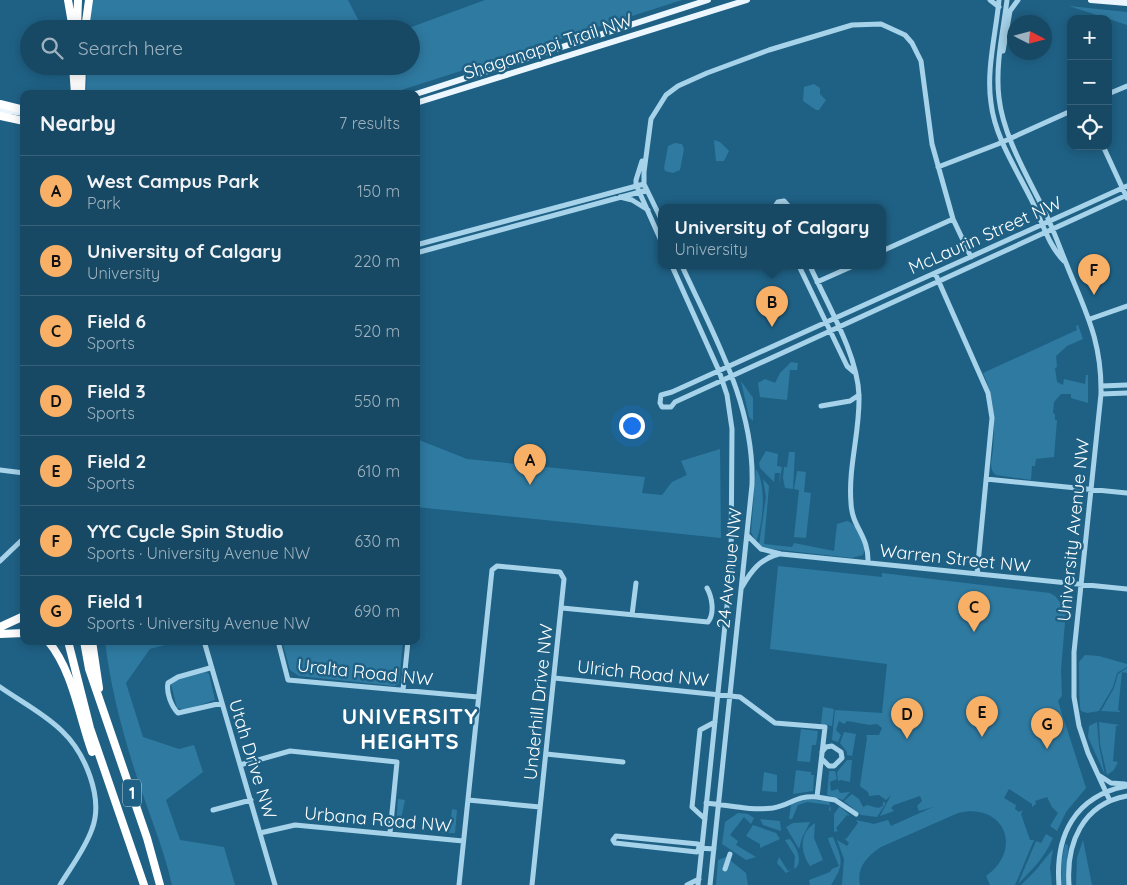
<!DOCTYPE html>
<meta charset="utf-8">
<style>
body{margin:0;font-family:Quicksand,sans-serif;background:#24536d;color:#f1f3f6}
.controls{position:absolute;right:15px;top:15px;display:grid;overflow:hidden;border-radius:10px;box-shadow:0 2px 12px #0003}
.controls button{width:45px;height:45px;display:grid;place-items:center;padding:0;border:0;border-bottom:1px solid #366178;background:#174964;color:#f1f3f6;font:25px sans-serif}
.compass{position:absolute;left:1007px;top:15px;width:45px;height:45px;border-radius:50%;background:#174964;box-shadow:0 2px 12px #0003;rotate:96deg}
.you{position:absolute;left:631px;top:425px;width:18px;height:18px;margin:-12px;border:4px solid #fff;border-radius:50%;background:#1a73e8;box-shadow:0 0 0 8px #1a73e833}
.badge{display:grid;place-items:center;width:32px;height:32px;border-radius:50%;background:#f8b067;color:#111;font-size:16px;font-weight:700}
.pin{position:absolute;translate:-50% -41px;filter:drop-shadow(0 1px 2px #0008)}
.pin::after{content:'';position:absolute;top:26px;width:18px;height:15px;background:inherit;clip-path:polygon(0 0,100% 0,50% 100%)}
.popup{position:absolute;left:658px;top:204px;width:228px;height:65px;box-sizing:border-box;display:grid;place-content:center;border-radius:10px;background:#174964;filter:drop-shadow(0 1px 4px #0005);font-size:16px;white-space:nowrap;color:#9eb2bf}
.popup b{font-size:19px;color:#f1f3f6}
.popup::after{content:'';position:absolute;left:50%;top:100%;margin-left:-10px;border:10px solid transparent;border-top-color:#174964}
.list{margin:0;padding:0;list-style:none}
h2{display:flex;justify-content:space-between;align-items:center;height:65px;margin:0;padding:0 20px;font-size:21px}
h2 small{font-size:16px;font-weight:400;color:#9eb2bf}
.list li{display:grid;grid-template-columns:32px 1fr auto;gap:15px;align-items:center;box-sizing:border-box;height:70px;padding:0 20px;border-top:1px solid #366178}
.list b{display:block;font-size:19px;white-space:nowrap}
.list p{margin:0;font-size:16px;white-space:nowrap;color:#9eb2bf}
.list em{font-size:16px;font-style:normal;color:#9eb2bf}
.icon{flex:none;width:28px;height:28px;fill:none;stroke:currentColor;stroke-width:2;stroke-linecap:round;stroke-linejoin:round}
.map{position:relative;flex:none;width:1127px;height:885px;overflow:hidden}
.search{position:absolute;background:#174964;box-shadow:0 2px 12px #0003;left:20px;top:20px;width:400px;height:55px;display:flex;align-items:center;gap:12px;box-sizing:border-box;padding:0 18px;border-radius:28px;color:#9eb2bf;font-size:19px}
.panel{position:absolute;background:#174964;box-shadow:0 2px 12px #0003;left:20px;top:90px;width:400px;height:555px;border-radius:10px}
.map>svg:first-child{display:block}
</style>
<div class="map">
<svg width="1127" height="885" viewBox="0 0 1127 885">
<rect width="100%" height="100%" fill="#1f6185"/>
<path fill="#2f7aa1" d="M92 0H348L363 29H89Z
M485 0H682L389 94H86L87 66H411V29H406Z
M1069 6 1127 12V25Z
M814 84 820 88V94L826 100 819 110H816L803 101 804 87Z
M714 140 720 142 729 151 724 161H716Z
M675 143 682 144 684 149 680 170 673 173 665 171 664 168 668 146Z
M1078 325 1083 339 1067 346 1056 356 1057 367 1055 368 1057 382 1063 385 1064 379 1085 384 1086 375H1088V403L1071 398V394H1061L1054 402 1053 413 1055 414V420H1057L1054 457 1036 459 1035 466H1032L1031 480 996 475C988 469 992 459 993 450 995 422 995 399 983 373L1077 330 1076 326Z
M791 362 798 363 797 370H790L787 400 760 397 758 383 765 379 775 383 780 373Z
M741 381 753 398V421L749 417Z
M416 436 419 440 467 459 645 477 642 493 662 495 672 482 687 475 681 461 720 449 721 538 416 507Z
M766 451 778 454 777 466 782 467 779 485 780 473H775L774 482 760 468 759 463Z
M789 452H795L793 489 785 488 783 478 784 467H787Z
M756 469C767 485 763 524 756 542L751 532Z
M797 471 806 472 804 492 811 493 806 538 794 537 799 490 794 489Z
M763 479 769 486 764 544 792 547 794 543 834 551 837 524 847 521C857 524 868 545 863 555L852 558 763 548 759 544 766 497Z
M778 566 882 577V573L1050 593 1055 596 1066 610 1061 670 1062 696 1058 701 1086 788 1066 812 1057 831 1050 826 1058 813 1052 807 1047 797 1035 801 1036 804 1032 807V804L1009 789 1004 798 1016 805 1015 809 1019 812 1023 810 1021 814 1030 840H1034L1015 885H990L986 876C1024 849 1004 802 958 813L881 847C867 856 856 868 860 885H842L844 859 837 840 847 846 849 843 843 837 846 839 858 823 856 820 874 824 888 820 891 826 933 807 919 811 917 806 922 801 920 796 894 805 891 808 894 811 880 816 891 795 886 800 879 795 869 796 868 792 860 786 867 738 866 735H879L882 728 877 724 870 725 847 721 844 724 839 721 836 730 841 735 838 742 832 740 835 710 882 713 887 664 770 649Z
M105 641H164L165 645 150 649 126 683 143 737 179 749 194 745 203 772 166 800 180 840 224 847 235 885H172C163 845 146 807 134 768 121 727 110 684 105 641Z
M282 641H403L399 683 395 686 299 676 290 670Z
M1085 655 1099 656 1127 664V667L1117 673 1113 687 1099 711 1087 713 1081 711C1079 707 1079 668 1079 662Z
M1127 668V673L1122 672 1118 710 1121 712 1101 711 1114 688 1118 674Z
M206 672 209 674 215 700 185 710 177 708 171 684 173 681Z
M823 707 834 709 832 726 821 724Z
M1097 722 1099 746 1105 775 1088 737 1089 726Z
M1099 722 1120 725 1116 726 1113 761 1118 762 1114 770 1107 775 1100 744Z
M801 729 818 731 816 745H812L810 762 797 761Z
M844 732 856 734 852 756 847 755V752L840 743Z
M847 760H852L850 782 841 780 838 781 837 772Z
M796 770 811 772V775H814L813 791 793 794Z
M829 771H835L837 779 830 782 831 791 838 789 840 793 850 792 843 800 827 795Z
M764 772 777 775V792L762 791Z
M852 794 859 799 863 807 867 805 878 808 883 806V802L886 803 877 817 861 815 844 801Z
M398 799 405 800 401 819 407 822 406 829 398 828 396 825Z
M800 799 829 801 831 810 829 811 830 805 807 802 798 805 792 819H789L791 805Z
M840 806 850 816 847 815 836 828 838 831 834 832V814Z
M452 809 457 810 455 833H442L444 829 450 827Z
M738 813 748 814 754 818 751 824 744 817 730 835 738 841 736 845 756 857 746 860 722 844 725 822Z
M760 819 780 821 781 831 763 825Z
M810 822 802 838 799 849 786 827 793 823Z
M815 823 814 838 823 860 810 866C800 852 799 833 815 823Z
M753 825 776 833 780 839 760 848V844L746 836Z
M1046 834 1053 838C1045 857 1032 870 1018 884L1036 841 1041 843Z
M833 837C842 860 845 863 831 885H810L809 880 830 872 832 869 839 866 829 842 828 838Z
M790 839C796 847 802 857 797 867L786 873 777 863 779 857 788 871 794 869 795 856 785 840Z
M1083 840 1092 885H1076L1077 858Z
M1065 844 1068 845 1067 885H1062L1061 864Z
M1053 849 1050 867 1052 885H1021L1035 871Z
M726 857 746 873 748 885H716L718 860Z"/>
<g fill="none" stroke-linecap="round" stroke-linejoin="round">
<path stroke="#a7d3ea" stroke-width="5" d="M990 0 999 7
M999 0C996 33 986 70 991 103 995 138 1017 170 1032 201 1042 221 1048 245 1064 261
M1007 0C1003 32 995 66 999 98 1003 134 1025 172 1041 204 1051 223 1058 243 1066 263 1085 311 1102 340 1101 394L1074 652V697L1079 726 1088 753 1110 801
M1003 51 1010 11 1018 0
M1108 94 1127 86
M1103 146 1127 198
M938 167 998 144 1071 111
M636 186V180L642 161
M1127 186 672 392 661 395 660 403 662 407H671L675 402 1127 195
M638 189 662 243
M620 197 632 200 648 210
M774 208 778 202 784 201 790 208
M662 221 644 184V172L651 119 666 95 678 86 707 73 769 50 852 25 881 24 905 35 912 43 921 61 932 144 953 219 971 257
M416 245 644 184
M882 251 953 219
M416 253 647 190
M672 266 719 371 727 395 732 429 731 567 698 885
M682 266C714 336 755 406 752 485L710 885
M799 266 847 366 854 372
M810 266C827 304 858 355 859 396 860 432 848 467 851 503 852 528 869 535 868 563
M935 273 988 393 992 418 977 574
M817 282 853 266
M1090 319 1127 306
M1101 386 1127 385
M1101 394 1127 393
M821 406 850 401 859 395
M0 470 24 473
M986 479 1127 493
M747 535 761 549 781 554 1127 589
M0 561 24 538
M742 587C751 571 760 559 779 554
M562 608 708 622C715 613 712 597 707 588
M632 615 636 583
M204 641 275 885
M278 641 288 680 478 697
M210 668 178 677 168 683C166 692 171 706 178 713L222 703
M554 678 740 697 775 723 825 727 817 797 835 800 856 814
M0 687C20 701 45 714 62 731 85 753 104 798 92 829 85 849 71 867 60 885
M403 690 408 641
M546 754 623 762
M822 759 829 766H834L842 758 841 752 832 746 826 747 822 752
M240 765 290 751 397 762 390 833
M1100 776 1111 783 1125 784
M468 800 540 807
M706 803C728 805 751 811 773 808 791 805 796 795 817 797
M213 810 251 800
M705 819 692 807 700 730 715 722
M260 833 295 825 463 841
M699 848 698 844 616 836 613 840 615 843 697 852 699 848 714 849
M725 869 730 854
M459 885 492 570 497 566 560 572 564 579 532 885
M687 885 699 879
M1059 885C1055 835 1075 796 1127 786
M1069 885C1066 844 1082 804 1127 796"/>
<path stroke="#ebf6fe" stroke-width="6" d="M1091 0 1127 3
M416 94 708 0
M416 103 747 0
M0 110 24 113"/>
<path stroke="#fff" stroke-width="8" d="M68 0 73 29
M77 28 78 0
M85 29 89 0
M73 66 75 94
M81 94 82 66
M0 104 24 110
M0 116 24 121
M0 627 24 616
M0 634 24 633
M48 641C73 671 79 716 92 752
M68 641 90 728 144 885
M84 641 89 669 147 838 160 885
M92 641 99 688"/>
</g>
<g text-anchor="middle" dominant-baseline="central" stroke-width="5" stroke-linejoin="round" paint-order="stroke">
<rect fill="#1f6185" stroke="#bcd0da" stroke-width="1" x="123" y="779.5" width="18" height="27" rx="4"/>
<g font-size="16" font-weight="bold" fill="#fff">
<text x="132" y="793">1</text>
</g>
<g font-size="18" fill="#fff" stroke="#1f6185">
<text transform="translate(548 46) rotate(-18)">Shaganappi Trail NW</text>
<text transform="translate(985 235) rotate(-24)">McLaurin Street NW</text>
<text transform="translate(1073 530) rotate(-84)">University Avenue NW</text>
<text transform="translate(955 558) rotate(6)">Warren Street NW</text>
<text transform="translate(729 568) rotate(-84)">24 Avenue NW</text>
<text transform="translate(365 672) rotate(6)">Uralta Road NW</text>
<text transform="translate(643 673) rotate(6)">Ulrich Road NW</text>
<text transform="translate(538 702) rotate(-84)">Underhill Drive NW</text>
<text transform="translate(253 759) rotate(73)">Utah Drive NW</text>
<text transform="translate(378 819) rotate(5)">Urbana Road NW</text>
</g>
<g font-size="22" font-weight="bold" letter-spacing="1" fill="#fff" stroke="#1f6185">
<text x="410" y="716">UNIVERSITY<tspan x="410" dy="25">HEIGHTS</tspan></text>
</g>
</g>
</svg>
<div class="controls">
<button>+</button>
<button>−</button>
<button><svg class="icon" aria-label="locate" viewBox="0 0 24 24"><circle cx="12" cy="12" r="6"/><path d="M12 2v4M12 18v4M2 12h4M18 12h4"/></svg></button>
</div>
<svg class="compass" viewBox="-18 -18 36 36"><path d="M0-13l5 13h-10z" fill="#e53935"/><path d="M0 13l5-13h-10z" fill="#9eb2bf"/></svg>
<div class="you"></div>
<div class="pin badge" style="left:530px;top:485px">A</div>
<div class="pin badge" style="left:772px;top:327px">B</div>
<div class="popup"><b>University of Calgary</b>University</div>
<div class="pin badge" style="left:974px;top:632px">C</div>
<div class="pin badge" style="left:907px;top:739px">D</div>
<div class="pin badge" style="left:982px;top:737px">E</div>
<div class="pin badge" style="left:1094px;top:295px">F</div>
<div class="pin badge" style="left:1047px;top:749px">G</div>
<div class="search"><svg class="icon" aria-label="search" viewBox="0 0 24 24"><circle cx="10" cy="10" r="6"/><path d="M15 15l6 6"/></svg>Search here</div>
<section class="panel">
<h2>Nearby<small>7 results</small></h2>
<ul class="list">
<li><span class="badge">A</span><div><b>West Campus Park</b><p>Park</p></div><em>150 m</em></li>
<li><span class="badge">B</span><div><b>University of Calgary</b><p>University</p></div><em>220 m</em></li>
<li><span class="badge">C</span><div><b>Field 6</b><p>Sports</p></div><em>520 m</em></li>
<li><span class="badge">D</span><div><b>Field 3</b><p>Sports</p></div><em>550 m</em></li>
<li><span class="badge">E</span><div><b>Field 2</b><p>Sports</p></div><em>610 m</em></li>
<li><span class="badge">F</span><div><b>YYC Cycle Spin Studio</b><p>Sports · University Avenue NW</p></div><em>630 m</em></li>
<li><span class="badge">G</span><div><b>Field 1</b><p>Sports · University Avenue NW</p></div><em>690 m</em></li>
</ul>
</section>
</div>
